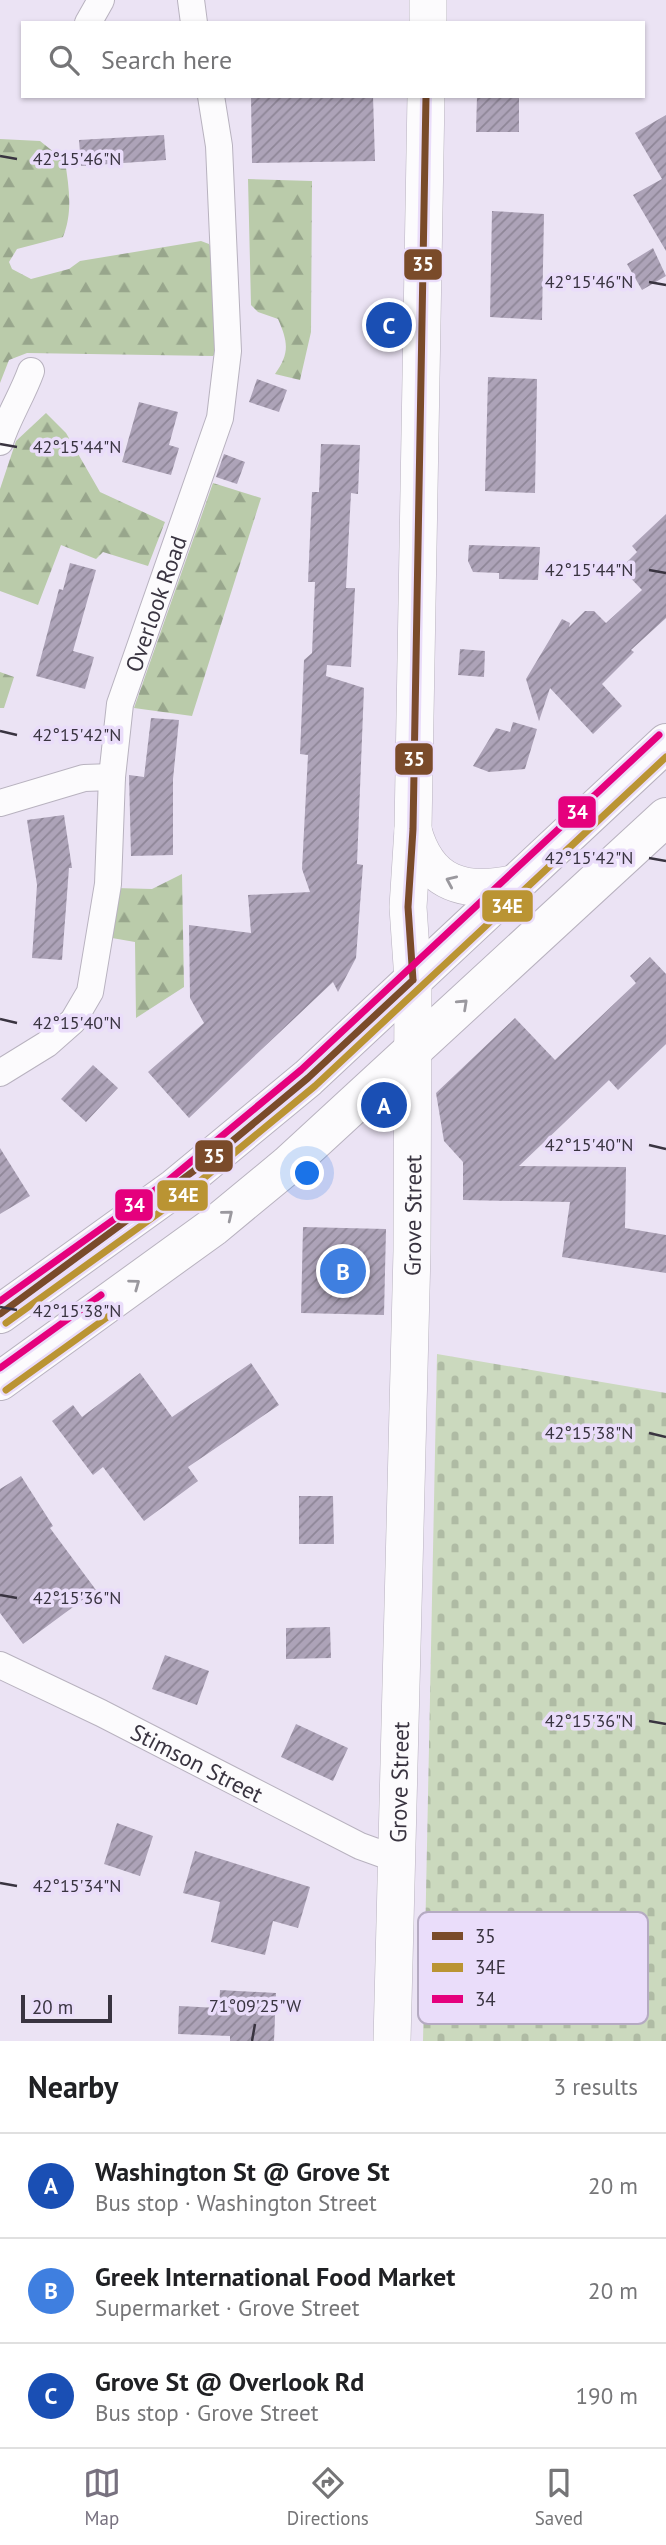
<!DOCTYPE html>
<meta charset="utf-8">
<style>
body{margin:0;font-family:"PT Sans",sans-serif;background:#f6f6f6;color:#202124}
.scale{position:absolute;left:21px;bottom:18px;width:91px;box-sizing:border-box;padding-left:7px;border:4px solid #393440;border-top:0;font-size:19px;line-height:24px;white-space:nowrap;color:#393440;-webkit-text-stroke:5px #eaddfa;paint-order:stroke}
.you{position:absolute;left:308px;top:1174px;width:24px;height:24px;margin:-18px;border:5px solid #fff;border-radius:50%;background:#1a73e8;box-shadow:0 0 0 10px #1a73e833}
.badge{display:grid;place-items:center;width:46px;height:46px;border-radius:50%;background:#77717f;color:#fff;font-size:23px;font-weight:700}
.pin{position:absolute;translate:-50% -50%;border:4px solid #fff;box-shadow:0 2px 7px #0006}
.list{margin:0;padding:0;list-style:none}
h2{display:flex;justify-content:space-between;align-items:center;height:91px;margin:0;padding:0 28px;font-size:30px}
h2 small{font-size:23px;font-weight:400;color:#757577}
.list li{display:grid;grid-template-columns:46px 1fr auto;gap:21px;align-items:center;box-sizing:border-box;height:105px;padding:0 28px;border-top:2px solid #e0e0e0}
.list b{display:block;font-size:26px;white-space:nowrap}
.list p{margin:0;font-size:23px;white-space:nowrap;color:#757577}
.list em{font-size:23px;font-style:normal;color:#757577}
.icon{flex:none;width:38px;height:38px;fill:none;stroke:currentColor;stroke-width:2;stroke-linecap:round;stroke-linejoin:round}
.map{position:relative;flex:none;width:666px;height:2041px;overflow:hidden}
.search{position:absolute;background:#fff;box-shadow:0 2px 5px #0004;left:21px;right:21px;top:21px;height:77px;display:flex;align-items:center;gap:18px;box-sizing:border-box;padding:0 24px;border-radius:0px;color:#757577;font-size:26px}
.sheet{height:406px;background:#fff}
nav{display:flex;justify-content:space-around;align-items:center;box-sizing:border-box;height:98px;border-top:2px solid #e0e0e0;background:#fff;font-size:19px;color:#757577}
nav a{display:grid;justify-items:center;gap:4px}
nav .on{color:#77717f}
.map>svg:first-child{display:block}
</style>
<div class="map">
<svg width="666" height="2041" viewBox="0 0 666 2041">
<defs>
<pattern id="forest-firs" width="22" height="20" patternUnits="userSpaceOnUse" patternTransform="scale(1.75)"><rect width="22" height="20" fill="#bacbaa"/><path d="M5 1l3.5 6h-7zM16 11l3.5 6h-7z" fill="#98a68c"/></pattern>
<pattern id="cemetery-stones" width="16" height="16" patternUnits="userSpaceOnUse" patternTransform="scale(1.75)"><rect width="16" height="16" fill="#cbd9be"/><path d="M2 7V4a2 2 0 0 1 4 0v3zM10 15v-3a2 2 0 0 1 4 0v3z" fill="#afbba4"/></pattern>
<pattern id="building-hatch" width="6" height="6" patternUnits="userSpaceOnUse" patternTransform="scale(1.75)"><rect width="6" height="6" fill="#ada3b8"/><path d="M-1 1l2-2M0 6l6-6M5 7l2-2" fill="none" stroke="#8e8697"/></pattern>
</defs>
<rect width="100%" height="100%" fill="#ebe3f4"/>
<path fill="url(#forest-firs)" d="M0 139 40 141 65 161C69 188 73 212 63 237L17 249 9 262 12 269 31 279 69 269 80 261 201 241 209 244 215 257 219 349 213 356 27 353 9 360 0 383Z
M248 179 312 181 311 332 300 380 275 374C290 353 288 342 278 319L258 312 251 305Z
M46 413 66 433 100 492 165 522 148 566 103 552 96 559 61 545 38 605 0 591V489L16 441Z
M213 483 261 498 192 716 134 708Z
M0 672 14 677 4 708H0Z
M182 874 184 987 136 1018 135 942 112 938 115 888 152 889Z"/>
<path fill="url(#cemetery-stones)" d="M437 1354 666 1393V2041H423Z"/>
<path fill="url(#building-hatch)" d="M251 96H373L375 161 252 163Z
M477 96H519V132H476Z
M666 115V251L633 195 662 179 635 133Z
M164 135 166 160 81 166 79 140Z
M492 211 544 214 542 320 490 317Z
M653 248 666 276 642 290 627 264Z
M488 377 537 379 535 493 485 491Z
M257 379 287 390 279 412 249 402Z
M139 402 178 412 169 445 179 448 171 475 122 462Z
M321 444 360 445 358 494 351 493 346 588H355L351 667 327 665 326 676 364 688 357 864 363 865 356 958 338 992 333 982 189 1118 148 1072 204 1023 190 998 189 925 251 933 248 895 310 892 302 869 308 755 300 754 304 660 312 653 315 582H308L312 492H319Z
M224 454 245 462 237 484 216 477Z
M666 514V618L631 650 634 652 602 684 622 706 593 734 550 688 539 721 526 679 562 619 570 623 569 627 585 611H594L606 623 642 590 621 568 637 552 632 546Z
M469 545 540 547 538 580 499 579V573L473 572 468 561Z
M70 563 96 570 73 651 94 657 85 689 36 676 59 589 63 590Z
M460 649 485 651 484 677 458 675Z
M151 718 179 720 173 779V855L131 856 129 775 144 777Z
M513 722 537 729 525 769 489 772 473 766 496 728 510 732Z
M64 815 72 868H69L62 960 32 958 37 885 27 820Z
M650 957 666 974V1044L618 1090 609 1080 519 1166 626 1167 625 1228 666 1235V1273L562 1257 570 1202 463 1200V1162L444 1141 436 1093 515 1018 555 1060 636 983 630 976Z
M93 1065 118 1088 86 1122 61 1099Z
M0 1148 30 1196 0 1214Z
M303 1227 386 1229 384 1315 301 1313Z
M251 1363 279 1405 188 1467 198 1481 144 1521 103 1467 93 1475 52 1421 73 1405 82 1417 140 1373 172 1417Z
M21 1476 53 1526 50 1528 96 1590 23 1644 0 1613V1489Z
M299 1496H333L334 1544H299Z
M330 1627 331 1658 286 1659V1628Z
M165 1655 209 1671 197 1705 152 1689Z
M296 1724 348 1748 333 1781 281 1757Z
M117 1823 153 1836 140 1876 104 1864Z
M195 1851 310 1887 298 1928 273 1921 265 1955 211 1942 220 1902 183 1893Z
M220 1990 276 1993 274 2041H230V2036L178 2034 179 2006 219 2008Z"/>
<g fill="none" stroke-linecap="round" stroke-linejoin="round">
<defs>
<g id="minor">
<path d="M191 0 194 23"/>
<path d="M88 23 101 0"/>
<path d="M0 442C8 417 22 396 31 371"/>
<path d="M0 803 84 778 112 777"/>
<path id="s1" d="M0 1073 47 1044 73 1021 90 992 108 884 112 777 120 704 220 418 228 351 219 146 211 96"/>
<path id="s2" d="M0 1665 101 1713 360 1846 385 1855 397 1856"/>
</g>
<g id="secondary">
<path d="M428 23V0"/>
<path d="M413 830C428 885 465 895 517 883"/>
<path id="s3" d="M392 2041 412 1251 413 980 408 907 413 829 426 96"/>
</g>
<path id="primary" d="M0 1314 175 1188 308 1078 666 743
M0 1381 213 1227 288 1165 666 817"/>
</defs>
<use href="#minor" stroke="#b8b2bf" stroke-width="28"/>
<use href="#secondary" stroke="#b8b2bf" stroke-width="38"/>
<use href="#primary" stroke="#b8b2bf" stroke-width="40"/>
<use href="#minor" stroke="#fcfbfd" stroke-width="26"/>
<use href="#secondary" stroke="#fcfbfd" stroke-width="37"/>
<use href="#primary" stroke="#fcfbfd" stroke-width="38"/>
<defs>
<path id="bus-1" d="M413 980 408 907 413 829 426 96
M0 1314 218 1153 308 1078 413 980"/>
<path id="bus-2" d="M6 1323 181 1197 315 1086 666 757
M6 1390 113 1313"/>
<path id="bus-3" d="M0 1301 169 1180 301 1070 659 735
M0 1368 101 1295"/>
</defs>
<use href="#bus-1" stroke="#eaddfa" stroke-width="12"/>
<use href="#bus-2" stroke="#eaddfa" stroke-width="12"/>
<use href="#bus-3" stroke="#eaddfa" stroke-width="12"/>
<use href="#bus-1" stroke="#7a4b2a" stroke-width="7"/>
<use href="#bus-2" stroke="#ba9433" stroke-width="7"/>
<use href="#bus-3" stroke="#e5007d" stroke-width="7"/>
</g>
<defs><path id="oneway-chevron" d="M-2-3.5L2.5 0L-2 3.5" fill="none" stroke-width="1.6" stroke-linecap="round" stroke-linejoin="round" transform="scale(1.75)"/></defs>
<g stroke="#9a989e">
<use href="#oneway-chevron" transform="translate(451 881) rotate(-156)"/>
<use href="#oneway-chevron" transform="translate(463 1004) rotate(-43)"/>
<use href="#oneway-chevron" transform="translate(228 1215) rotate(-39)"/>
<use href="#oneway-chevron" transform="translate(135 1284) rotate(-36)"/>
</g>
<path fill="none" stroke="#393440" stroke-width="2.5" d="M0 156 17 159M649 282 666 285M0 444 17 447M649 570 666 573M0 731 17 735M649 858 666 861M0 1019 17 1023M649 1145 666 1149M0 1307 17 1310M649 1433 666 1437M0 1595 17 1598M649 1721 666 1724M0 1883 17 1886M252 2041 255 2024"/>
<g text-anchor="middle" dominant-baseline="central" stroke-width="7" stroke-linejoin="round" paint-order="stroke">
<g font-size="23" fill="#393440" stroke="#eaddfa">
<text stroke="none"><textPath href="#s1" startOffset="520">Overlook Road</textPath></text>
<text stroke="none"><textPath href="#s3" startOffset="826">Grove Street</textPath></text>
<text stroke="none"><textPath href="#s2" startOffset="220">Stimson Street</textPath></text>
<text stroke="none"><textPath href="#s3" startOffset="259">Grove Street</textPath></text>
</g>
</g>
<rect x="418" y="1912" width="230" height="112" rx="10" fill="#eaddfa" stroke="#b5aac2" stroke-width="2"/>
<rect x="432" y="1932" width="31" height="8" fill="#7a4b2a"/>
<rect x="432" y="1963" width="31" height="9" fill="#ba9433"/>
<rect x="432" y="1995" width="31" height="8" fill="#e5007d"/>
<g font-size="19" fill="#393440">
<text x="475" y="1943">35</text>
<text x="475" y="1974">34E</text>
<text x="475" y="2006">34</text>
</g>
<g font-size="18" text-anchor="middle" fill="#393440" stroke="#eaddfa" stroke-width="7" stroke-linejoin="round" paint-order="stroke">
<text x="77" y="165">42°15'46"N</text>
<text x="589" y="288">42°15'46"N</text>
<text x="77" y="453">42°15'44"N</text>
<text x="589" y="576">42°15'44"N</text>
<text x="77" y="741">42°15'42"N</text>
<text x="589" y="864">42°15'42"N</text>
<text x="77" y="1029">42°15'40"N</text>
<text x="589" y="1151">42°15'40"N</text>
<text x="77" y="1317">42°15'38"N</text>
<text x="589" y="1439">42°15'38"N</text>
<text x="77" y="1604">42°15'36"N</text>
<text x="589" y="1727">42°15'36"N</text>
<text x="77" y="1892">42°15'34"N</text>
<text x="255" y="2012">71°09'25"W</text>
</g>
<g stroke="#eaddfa" stroke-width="2.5">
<rect x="403" y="248" width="40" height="33" rx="7" fill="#7a4b2a"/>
<rect x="394" y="742" width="40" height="34" rx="7" fill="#7a4b2a"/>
<rect x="557" y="795" width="40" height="34" rx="7" fill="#e5007d"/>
<rect x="481" y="889" width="53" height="34" rx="7" fill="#ba9433"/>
<rect x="194" y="1139" width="40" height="34" rx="7" fill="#7a4b2a"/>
<rect x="156" y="1179" width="53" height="33" rx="7" fill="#ba9433"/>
<rect x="114" y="1188" width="40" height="34" rx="7" fill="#e5007d"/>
</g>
<g font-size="19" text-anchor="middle" font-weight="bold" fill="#fff">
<text x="423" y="271">35</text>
<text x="414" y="766">35</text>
<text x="577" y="819">34</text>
<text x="507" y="913">34E</text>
<text x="214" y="1163">35</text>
<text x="183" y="1202">34E</text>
<text x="134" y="1212">34</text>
</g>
</svg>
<div class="scale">20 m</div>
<div class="you"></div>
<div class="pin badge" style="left:384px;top:1105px;background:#1a4fb4">A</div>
<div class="pin badge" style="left:343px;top:1271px;background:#3f7fe0">B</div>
<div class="pin badge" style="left:389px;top:325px;background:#1a4fb4">C</div>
<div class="search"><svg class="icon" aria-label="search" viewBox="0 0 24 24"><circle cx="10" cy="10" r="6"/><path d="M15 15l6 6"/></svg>Search here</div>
</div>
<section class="sheet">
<h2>Nearby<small>3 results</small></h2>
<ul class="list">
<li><span class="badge" style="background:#1a4fb4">A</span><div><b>Washington St @ Grove St</b><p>Bus stop · Washington Street</p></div><em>20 m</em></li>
<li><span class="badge" style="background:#3f7fe0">B</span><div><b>Greek International Food Market</b><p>Supermarket · Grove Street</p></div><em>20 m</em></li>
<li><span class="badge" style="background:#1a4fb4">C</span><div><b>Grove St @ Overlook Rd</b><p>Bus stop · Grove Street</p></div><em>190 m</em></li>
</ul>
</section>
<nav>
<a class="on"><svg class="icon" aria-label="map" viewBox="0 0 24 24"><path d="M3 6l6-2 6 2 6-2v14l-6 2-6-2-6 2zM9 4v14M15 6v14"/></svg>Map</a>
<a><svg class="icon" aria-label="directions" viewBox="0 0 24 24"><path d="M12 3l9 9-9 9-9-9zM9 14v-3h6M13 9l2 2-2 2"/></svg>Directions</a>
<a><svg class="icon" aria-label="saved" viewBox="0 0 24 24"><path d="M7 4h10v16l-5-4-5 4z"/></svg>Saved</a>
</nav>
